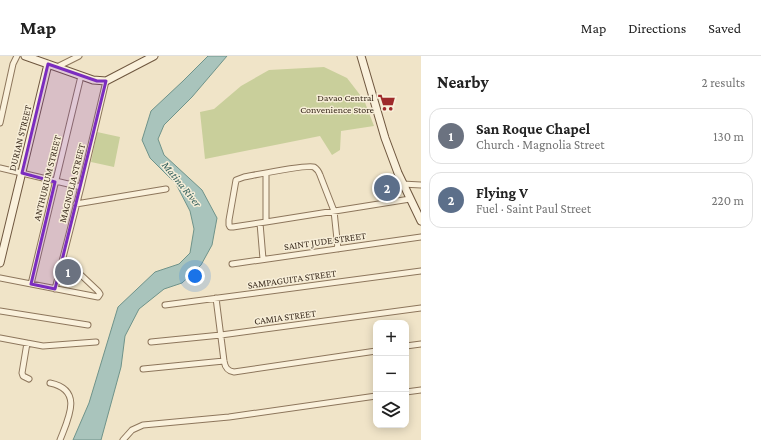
<!DOCTYPE html>
<meta charset="utf-8">
<style>
body{margin:0;font-family:"Crimson Pro",serif;background:#f2f2f2;color:#222}
.controls{position:absolute;right:12px;bottom:12px;display:grid;overflow:hidden;border-radius:8px;box-shadow:0 2px 10px #0003}
.controls button{width:36px;height:36px;display:grid;place-items:center;padding:0;border:0;border-bottom:1px solid #e0e0e0;background:#fff;color:#222;font:20px sans-serif}
.you{position:absolute;left:195px;top:220px;width:14px;height:14px;margin:-10px;border:3px solid #fff;border-radius:50%;background:#1a73e8;box-shadow:0 0 0 6px #1a73e833}
.badge{display:grid;place-items:center;width:26px;height:26px;border-radius:50%;background:#9e2a2b;color:#fff;font-size:13px;font-weight:700}
.pin{position:absolute;translate:-50% -50%;border:2px solid #fff;box-shadow:0 1px 4px #0006}
.list{margin:0;padding:0;list-style:none}
h2{display:flex;justify-content:space-between;align-items:center;height:52px;margin:0;padding:0 16px;font-size:17px}
h2 small{font-size:13px;font-weight:400;color:#767676}
.list li{display:grid;grid-template-columns:26px 1fr auto;gap:12px;align-items:center;box-sizing:border-box;height:56px;margin:0 8px 8px;padding:0 8px;border:1px solid #e0e0e0;border-radius:12px}
.list b{display:block;font-size:15px;white-space:nowrap}
.list p{margin:0;font-size:13px;white-space:nowrap;color:#767676}
.list em{font-size:13px;font-style:normal;color:#767676}
.icon{flex:none;width:22px;height:22px;fill:none;stroke:currentColor;stroke-width:2;stroke-linecap:round;stroke-linejoin:round}
.map{position:relative;flex:none;width:421px;height:384px;overflow:hidden}
header{display:flex;align-items:center;gap:24px;box-sizing:border-box;height:56px;padding:0 20px;background:#fff;border-bottom:1px solid #e0e0e0}
header strong{font-size:19px}
nav{display:flex;gap:22px;margin-inline-start:auto;font-size:14px}
main{display:flex}
aside{flex:1;background:#fff}
.map>svg:first-child{display:block}
</style>
<header>
<strong>Map</strong>
<nav><a>Map</a><a>Directions</a><a>Saved</a></nav>
</header>
<main>
<div class="map">
<svg width="421" height="384" viewBox="0 0 421 384">
<rect width="100%" height="100%" fill="#f0e4c8"/>
<path fill="#c9cf9b" d="M324 11 347 22 364 44 374 70 341 75 340 94 332 99 320 80 205 103 200 56 214 53 241 30 269 14Z
M97 76 120 81 114 111 91 106Z"/>
<path fill="#a9c4bc" stroke="#6f938a" d="M208 0H227L192 41 164 69 158 83 164 99 202 134 217 162 212 189 201 209 182 227 164 233 139 253 125 280 121 311 101 384H73L89 347 118 251 155 216 179 208 190 197 194 173 190 155 176 128 150 102 142 84 151 55 183 25Z"/>
<g fill="none" stroke-linecap="round" stroke-linejoin="round">
<defs>
<path id="street" d="M57 11 79 0
M0 67 13 8 17 0
M0 112 81 131
M402 128 421 129
M76 148 166 133
M266 166V117
M260 167 263 203
M338 193 334 155 320 119C319 116 317 113 314 111 307 108 255 119 244 121L236 124 229 164V169L230 171H233L266 166 410 143
M232 208 421 181
M0 222 98 241 100 238 98 235 63 202
M31 228 81 20
M55 233 81 131 106 25
M216 242 224 305C225 311 227 315 234 316L376 295
M165 249 421 215
M0 255 88 269
M0 282 43 290 96 286
M151 286 221 279 421 252
M27 287 22 317 23 320 29 323
M406 290 421 288
M143 313 224 305
M50 327C84 334 68 363 60 384
M406 336 421 334
M123 384 132 374 143 369 229 361 376 340"/>
<path id="secondary" d="M25 0 93 24 106 25 154 0
M361 0 385 82 398 117 421 165
M0 207 48 8"/>
</defs>
<use href="#street" stroke="#8d765c" stroke-width="7"/>
<use href="#secondary" stroke="#6f573f" stroke-width="9"/>
<use href="#street" stroke="#faf1dc" stroke-width="5"/>
<use href="#secondary" stroke="#faf1dc" stroke-width="7"/>
</g>
<path fill="#7b2cbf" fill-opacity="0.2" stroke="#7b2cbf" stroke-width="3" stroke-linejoin="round" d="M48 8 97 25H106L55 233 31 228 55 126 22 117Z"/>
<defs>
<symbol id="supermarket-bare" viewBox="-9 -9 18 18"><path d="M-6-5.5h2.5l.6 2H6L4.5 2H-2.5L-4.4-4H-6ZM-1.5 3.2a1.3 1.3 0 1 0 .1 0ZM3 3.2a1.3 1.3 0 1 0 .1 0Z" fill="#9e2a2b" stroke="#f7eed8" stroke-width="2.5" paint-order="stroke"/></symbol>
</defs>
<g fill-rule="evenodd">
<use href="#supermarket-bare" x="374" y="34" width="25" height="25"/>
</g>
<g text-anchor="middle" dominant-baseline="central" stroke-width="3" stroke-linejoin="round" paint-order="stroke">
<g font-size="10" fill="#3d2e20" stroke="#f7eed8" text-anchor="end">
<text x="374" y="41">Davao Central<tspan x="374" dy="12">Convenience Store</tspan></text>
</g>
<g font-size="10" fill="#3d2e20" stroke="#f7eed8">
<text transform="translate(20 82) rotate(-76)">DURIAN STREET</text>
<text transform="translate(47 122) rotate(-76)">ANTHURIUM STREET</text>
<text transform="translate(72 127) rotate(-76)">MAGNOLIA STREET</text>
<text transform="translate(325 185) rotate(-8)">SAINT JUDE STREET</text>
<text transform="translate(292 223) rotate(-8)">SAMPAGUITA STREET</text>
<text transform="translate(285 261) rotate(-8)">CAMIA STREET</text>
</g>
<g font-size="11" font-style="italic" fill="#2f5d5a" stroke="#f7eed8">
<text transform="translate(182 128) rotate(51)">Matina River</text>
</g>
</g>
</svg>
<div class="controls">
<button>+</button>
<button>−</button>
<button><svg class="icon" aria-label="layers" viewBox="0 0 24 24"><path d="M12 4l9 5-9 5-9-5zM3 14l9 5 9-5"/></svg></button>
</div>
<div class="you"></div>
<div class="pin badge" style="left:68px;top:216px;background:#6b7280">1</div>
<div class="pin badge" style="left:387px;top:132px;background:#5c6f8a">2</div>
</div>
<aside>
<h2>Nearby<small>2 results</small></h2>
<ul class="list">
<li><span class="badge" style="background:#6b7280">1</span><div><b>San Roque Chapel</b><p>Church · Magnolia Street</p></div><em>130 m</em></li>
<li><span class="badge" style="background:#5c6f8a">2</span><div><b>Flying V</b><p>Fuel · Saint Paul Street</p></div><em>220 m</em></li>
</ul>
</aside>
</main>
